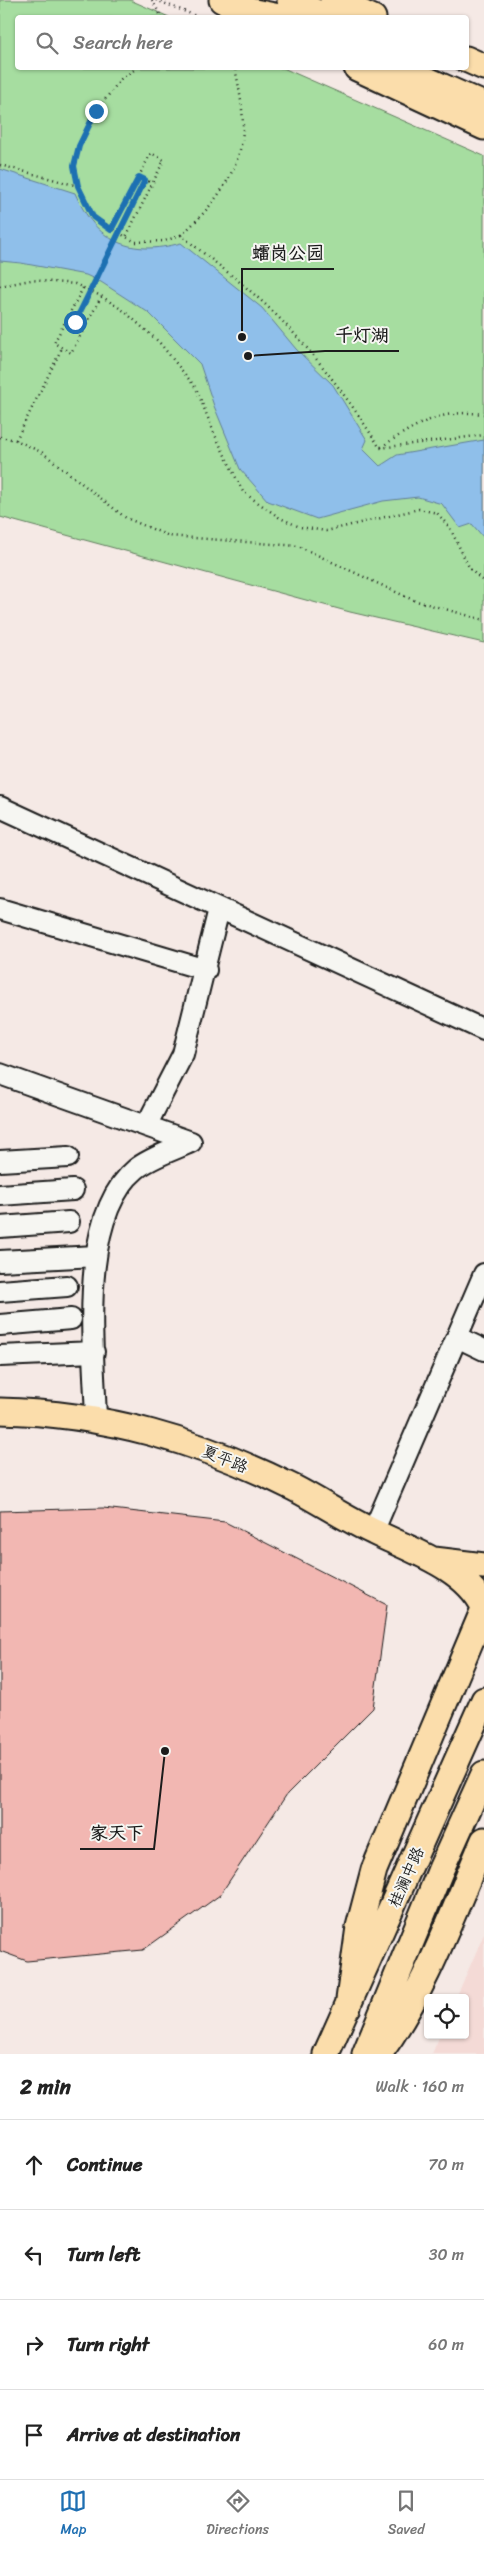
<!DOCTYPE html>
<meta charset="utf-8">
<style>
body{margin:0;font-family:Sriracha,"LXGW WenKai TC",sans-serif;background:#f2f2f2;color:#222}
.controls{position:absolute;right:15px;bottom:15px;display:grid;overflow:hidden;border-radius:5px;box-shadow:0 1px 4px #0004}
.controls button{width:45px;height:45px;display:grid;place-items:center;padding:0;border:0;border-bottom:1px solid #e0e0e0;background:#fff;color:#222;font:25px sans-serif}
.stop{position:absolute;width:15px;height:15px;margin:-11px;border:4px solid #1f6fb2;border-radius:50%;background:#fff}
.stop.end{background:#1f6fb2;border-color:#fff;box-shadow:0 1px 5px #0008}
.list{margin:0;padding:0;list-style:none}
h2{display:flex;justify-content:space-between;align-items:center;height:65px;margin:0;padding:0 20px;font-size:21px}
h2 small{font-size:16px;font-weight:400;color:#767676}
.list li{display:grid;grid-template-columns:32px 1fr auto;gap:15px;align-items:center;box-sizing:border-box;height:90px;padding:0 20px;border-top:1px solid #e0e0e0}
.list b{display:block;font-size:19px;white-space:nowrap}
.list em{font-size:16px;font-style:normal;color:#767676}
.icon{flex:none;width:28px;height:28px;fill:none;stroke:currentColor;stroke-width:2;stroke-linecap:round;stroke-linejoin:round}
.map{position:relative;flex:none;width:484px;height:2054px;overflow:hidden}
.search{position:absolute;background:#fff;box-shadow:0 1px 4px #0004;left:15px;right:15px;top:15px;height:55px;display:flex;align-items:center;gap:12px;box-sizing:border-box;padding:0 18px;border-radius:5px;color:#767676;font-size:19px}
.sheet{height:425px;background:#fff}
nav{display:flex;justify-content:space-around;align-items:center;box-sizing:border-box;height:70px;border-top:1px solid #e0e0e0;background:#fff;font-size:14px;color:#767676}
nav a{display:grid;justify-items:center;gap:2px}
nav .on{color:#1f6fb2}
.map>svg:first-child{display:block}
</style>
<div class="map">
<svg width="484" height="2054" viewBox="0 0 484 2054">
<rect width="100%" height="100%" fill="#f5e9e5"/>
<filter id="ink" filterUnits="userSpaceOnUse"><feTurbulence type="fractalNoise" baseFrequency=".02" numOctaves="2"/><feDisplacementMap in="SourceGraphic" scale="10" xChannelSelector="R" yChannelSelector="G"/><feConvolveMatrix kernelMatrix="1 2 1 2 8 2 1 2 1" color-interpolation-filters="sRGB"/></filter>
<g filter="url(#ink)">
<path fill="#f4dad6" d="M484 1934V2054H432L440 2035H465V1998H456Z"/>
<path fill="#a6dda0" stroke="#617c5e" d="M0 0H130L169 17 18 18V68H283L484 156V643L350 612 0 517Z"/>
<path fill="#8fbfea" stroke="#617e98" d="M0 169 75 193C96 242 130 257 181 243L262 308 296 349 333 385 367 440 363 449 380 466 397 455 484 440V538L472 524 460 528 442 504 418 497 383 501 317 519 268 501 240 469 214 406 200 364 149 313 101 282 86 275 21 263 0 261Z"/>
<path fill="#f2b7b2" stroke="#1c1c1c" d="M103 1508 225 1522 387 1605 373 1708 287 1794 220 1895 143 1950 27 1961 0 1951V1511Z"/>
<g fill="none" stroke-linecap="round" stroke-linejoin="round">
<defs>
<path id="minor" d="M0 807 484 1030
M0 909 206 970
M0 1074 191 1142
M146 1126 183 1054 219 909
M0 1161 68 1157
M0 1195 73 1190
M0 1227 69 1222
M0 1261 96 1256
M0 1291 67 1286
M0 1325 71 1319
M457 1337 484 1350
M0 1356 94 1352
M96 1419C94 1349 77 1218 136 1169 151 1157 174 1150 191 1142
M373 1532 484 1274"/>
<path id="major" d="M222 0 244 10 284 18
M290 0 328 18
M333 0 373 18
M466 59 484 67
M357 68 484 127
M400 68 484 105
M0 1411C105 1413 200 1441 294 1488 321 1502 346 1519 374 1532 410 1550 465 1567 484 1607
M434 1560 484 1566
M348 2007 359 1927 374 1870 484 1609
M326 2054 484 1700
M365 2054 441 1869 484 1774
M379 2054C426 1990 453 1912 484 1840"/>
</defs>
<use href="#minor" stroke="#1c1c1c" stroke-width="24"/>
<use href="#major" stroke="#1c1c1c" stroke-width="29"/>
<path stroke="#1c1c1c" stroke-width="2.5" stroke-dasharray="1 4" stroke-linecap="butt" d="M152 0 162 18
M156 0 201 18
M0 165 78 186 93 217 126 237 136 242 165 241 181 235C210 259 242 282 269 308 313 350 348 398 380 448L484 435
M139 177 152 183
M78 186 74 166 79 146 96 111 121 79 137 68
M111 230 151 153 164 160 126 237
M181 235C211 209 242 171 243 128 243 108 239 87 235 68
M0 286 31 280 75 284 101 296 124 311 159 342 196 388 214 433 243 492 280 518 300 527 326 531 419 509 437 513 450 528 470 569 484 582
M83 288 54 343 71 353 101 297
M66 318 85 327
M0 437 16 440 43 453 126 518 169 536 298 546 413 600 484 620
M16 440 62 348
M381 447C417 424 440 409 484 414"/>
<use href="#minor" stroke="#f6f6f2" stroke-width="20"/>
<use href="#major" stroke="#fbddab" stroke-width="25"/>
<path stroke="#1c1c1c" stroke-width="2.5" stroke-dasharray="1 4" stroke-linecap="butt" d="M75 322 145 180"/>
</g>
</g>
<g fill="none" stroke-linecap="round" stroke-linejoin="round" filter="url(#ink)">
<path stroke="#1f6fb2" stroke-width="6" d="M75 322 145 180 139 177 111 230 93 217 78 186 74 166 79 146 96 111"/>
</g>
<g text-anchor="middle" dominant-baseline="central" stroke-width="4" stroke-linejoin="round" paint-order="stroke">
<g font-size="16" fill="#1c1c1c" stroke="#f6f6f2">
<text transform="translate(225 1459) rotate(22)">夏平路</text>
<text transform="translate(406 1877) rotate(-66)">桂澜中路</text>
</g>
</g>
<path fill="none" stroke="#1c1c1c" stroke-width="2" d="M242 337L242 269H334M248 356L325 351H399M165 1751L154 1849H80"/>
<g fill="#1c1c1c" stroke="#f6f6f2" stroke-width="2">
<circle cx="242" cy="337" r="5"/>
<circle cx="248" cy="356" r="5"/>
<circle cx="165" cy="1751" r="5"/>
</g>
<g font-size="18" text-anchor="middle" font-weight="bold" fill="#1c1c1c" stroke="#f6f6f2" stroke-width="4" stroke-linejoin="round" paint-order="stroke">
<text x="288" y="259">𧒽岗公园</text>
<text x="362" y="341">千灯湖</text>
<text x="117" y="1839">家天下</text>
</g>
</svg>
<div class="controls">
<button><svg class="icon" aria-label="locate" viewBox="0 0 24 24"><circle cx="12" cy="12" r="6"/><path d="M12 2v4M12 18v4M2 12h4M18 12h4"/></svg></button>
</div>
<div class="stop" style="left:75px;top:322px"></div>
<div class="stop end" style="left:96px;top:111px"></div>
<div class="search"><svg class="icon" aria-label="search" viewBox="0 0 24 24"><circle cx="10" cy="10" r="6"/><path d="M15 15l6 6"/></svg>Search here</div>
</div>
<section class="sheet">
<h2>2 min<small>Walk · 160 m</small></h2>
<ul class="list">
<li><svg class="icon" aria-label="ahead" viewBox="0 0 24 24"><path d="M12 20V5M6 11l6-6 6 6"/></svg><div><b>Continue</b></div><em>70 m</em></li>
<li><svg class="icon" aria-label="left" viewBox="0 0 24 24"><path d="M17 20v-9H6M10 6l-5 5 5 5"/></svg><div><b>Turn left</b></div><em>30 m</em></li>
<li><svg class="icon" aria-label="right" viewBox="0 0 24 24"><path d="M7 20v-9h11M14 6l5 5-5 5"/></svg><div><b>Turn right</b></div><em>60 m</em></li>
<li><svg class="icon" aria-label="arrive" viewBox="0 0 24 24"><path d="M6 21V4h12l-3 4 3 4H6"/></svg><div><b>Arrive at destination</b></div></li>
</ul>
</section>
<nav>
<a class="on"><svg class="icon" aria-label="map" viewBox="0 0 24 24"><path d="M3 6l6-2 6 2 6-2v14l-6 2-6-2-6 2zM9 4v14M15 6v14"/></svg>Map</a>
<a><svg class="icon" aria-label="directions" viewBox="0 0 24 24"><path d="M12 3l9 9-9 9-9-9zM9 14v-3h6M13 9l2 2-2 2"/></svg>Directions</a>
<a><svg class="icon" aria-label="saved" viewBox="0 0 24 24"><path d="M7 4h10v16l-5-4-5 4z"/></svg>Saved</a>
</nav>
